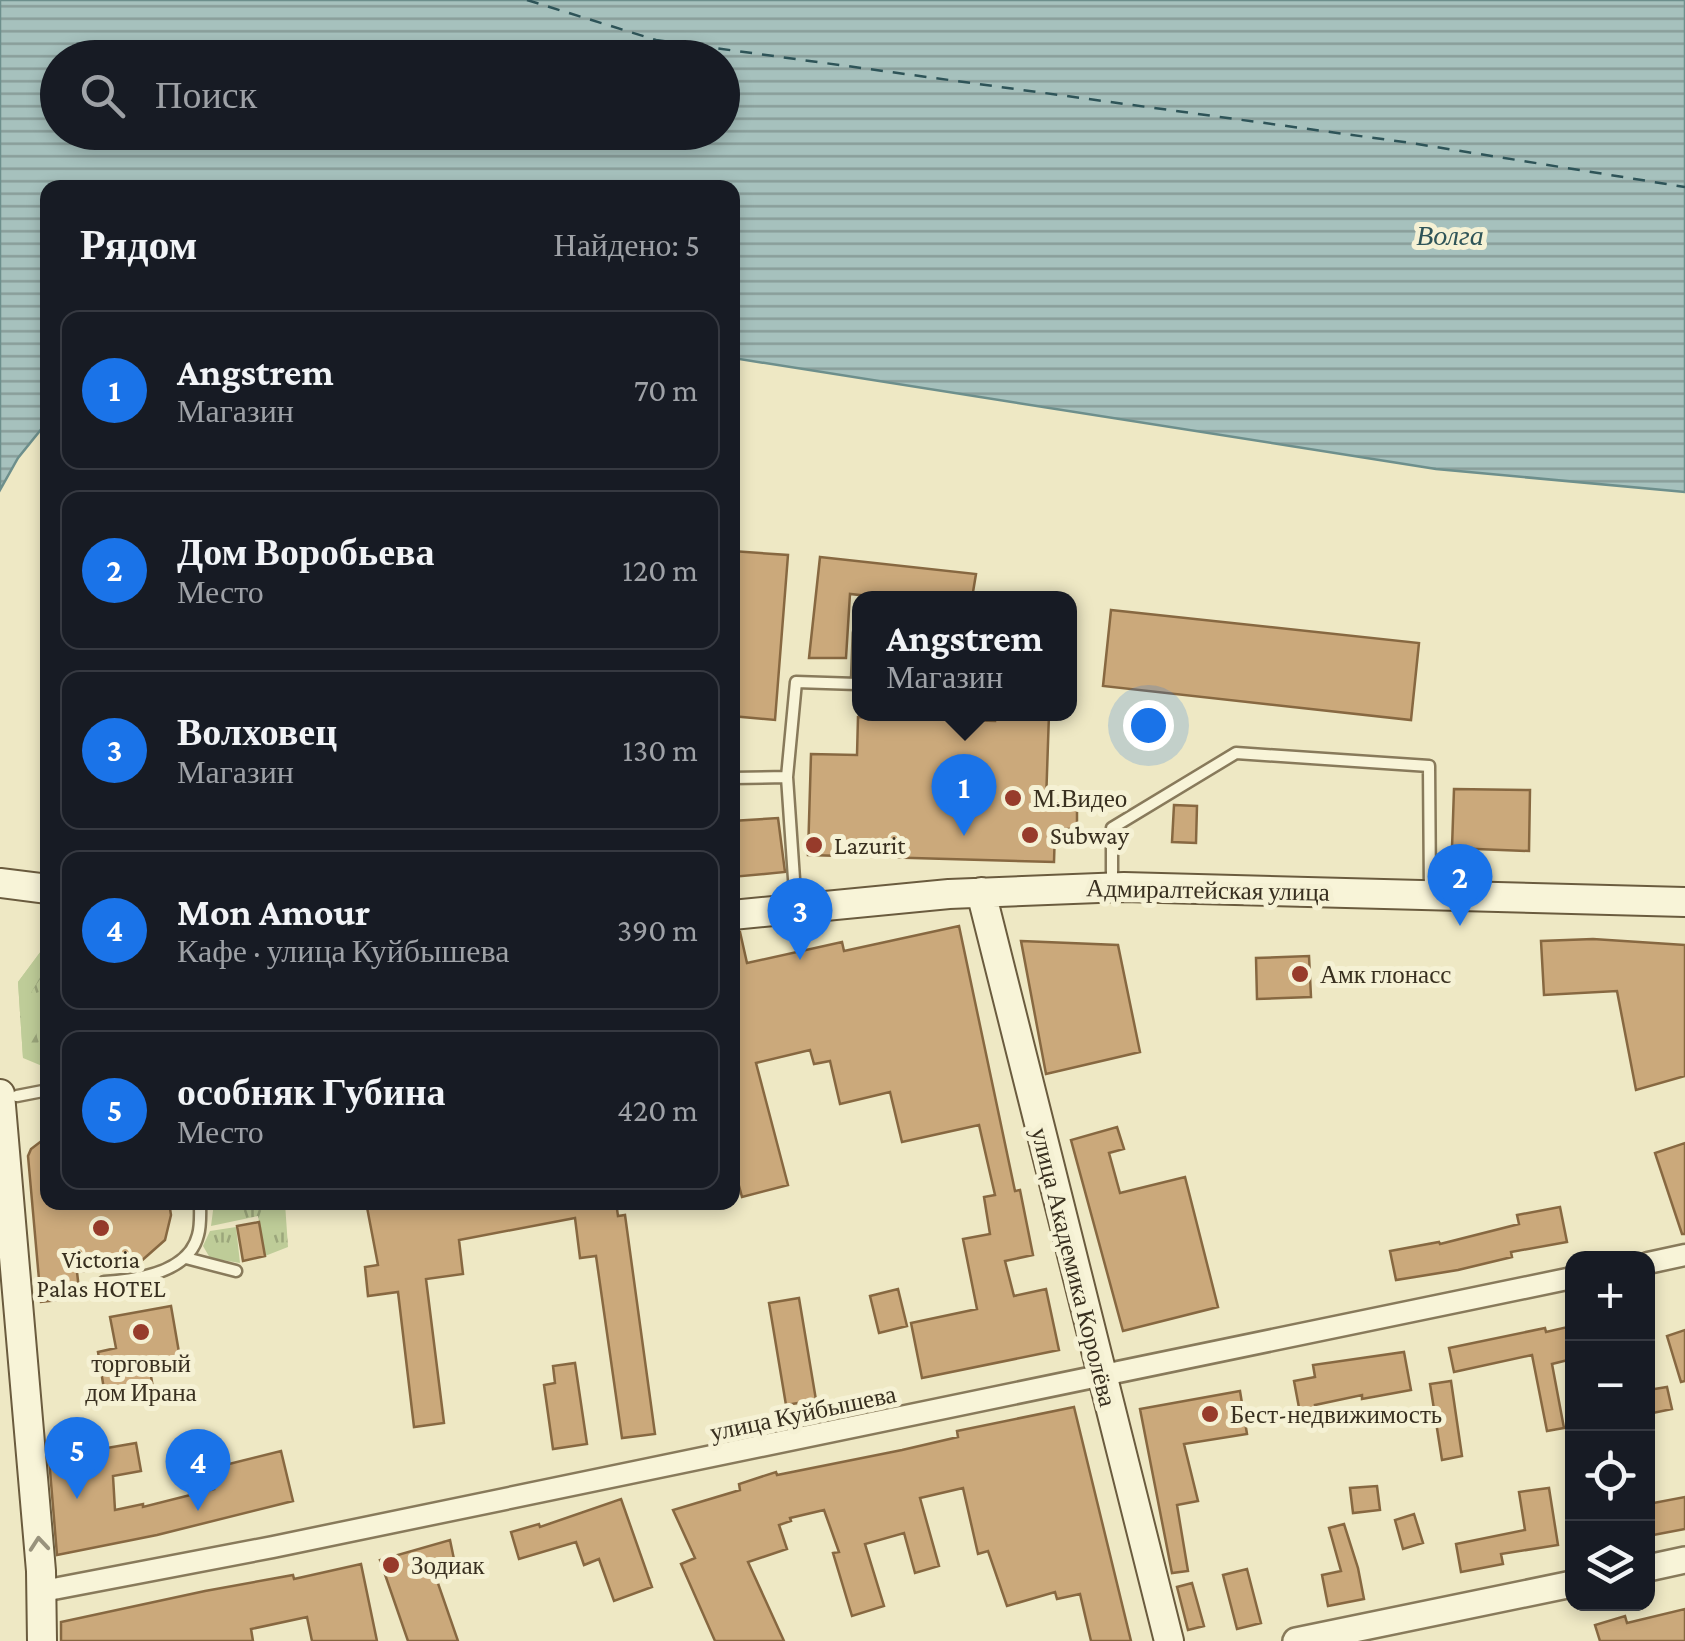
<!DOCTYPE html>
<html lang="ru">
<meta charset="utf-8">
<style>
body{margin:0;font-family:"Crimson Pro",serif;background:#242831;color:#f1f3f6}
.controls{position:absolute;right:30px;bottom:30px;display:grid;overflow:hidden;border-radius:20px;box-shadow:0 5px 15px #0003}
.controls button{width:90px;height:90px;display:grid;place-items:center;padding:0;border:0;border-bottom:2px solid #363941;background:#171b24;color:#f1f3f6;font:50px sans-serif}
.you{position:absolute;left:1148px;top:725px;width:35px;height:35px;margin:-25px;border:8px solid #fff;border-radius:50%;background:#1a73e8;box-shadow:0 0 0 15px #1a73e833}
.badge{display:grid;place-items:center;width:65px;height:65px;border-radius:50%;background:#1a73e8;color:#fff;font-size:32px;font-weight:700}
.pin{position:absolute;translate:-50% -82px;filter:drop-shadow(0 2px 5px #0008)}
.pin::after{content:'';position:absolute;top:52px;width:35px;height:30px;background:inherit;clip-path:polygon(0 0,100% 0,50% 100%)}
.popup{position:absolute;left:852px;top:591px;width:225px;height:130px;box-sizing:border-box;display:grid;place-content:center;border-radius:20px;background:#171b24;filter:drop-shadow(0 2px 8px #0005);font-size:32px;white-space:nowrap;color:#9ea1a6}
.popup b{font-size:38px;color:#f1f3f6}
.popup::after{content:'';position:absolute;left:50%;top:100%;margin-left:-20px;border:20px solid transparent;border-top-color:#171b24}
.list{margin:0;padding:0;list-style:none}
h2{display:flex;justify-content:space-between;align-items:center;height:130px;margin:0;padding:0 40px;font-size:42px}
h2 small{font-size:32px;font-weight:400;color:#9ea1a6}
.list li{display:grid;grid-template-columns:65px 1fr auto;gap:30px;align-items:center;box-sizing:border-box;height:160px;margin:0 20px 20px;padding:0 20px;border:2px solid #363941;border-radius:20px}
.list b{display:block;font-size:38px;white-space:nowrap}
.list p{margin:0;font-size:32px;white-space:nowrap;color:#9ea1a6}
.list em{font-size:32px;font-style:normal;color:#9ea1a6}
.icon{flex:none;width:55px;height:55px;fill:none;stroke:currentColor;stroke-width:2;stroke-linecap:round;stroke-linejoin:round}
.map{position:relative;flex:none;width:1685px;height:1641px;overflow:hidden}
.search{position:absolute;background:#171b24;box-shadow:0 5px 15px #0003;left:40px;top:40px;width:700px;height:110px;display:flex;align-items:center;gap:25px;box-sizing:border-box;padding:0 35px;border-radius:55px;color:#9ea1a6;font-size:38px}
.panel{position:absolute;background:#171b24;box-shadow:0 5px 15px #0003;left:40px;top:180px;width:700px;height:1030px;border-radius:20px}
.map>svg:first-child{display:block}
</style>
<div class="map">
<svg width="1685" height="1641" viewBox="0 0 1685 1641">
<defs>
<pattern id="grass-tufts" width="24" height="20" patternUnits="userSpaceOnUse" patternTransform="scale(2.5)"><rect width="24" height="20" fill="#becc98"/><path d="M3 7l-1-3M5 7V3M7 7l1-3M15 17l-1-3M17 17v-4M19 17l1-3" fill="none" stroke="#9ba67b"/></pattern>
<pattern id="forest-firs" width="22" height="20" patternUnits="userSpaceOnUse" patternTransform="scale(2.5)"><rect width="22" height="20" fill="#becc98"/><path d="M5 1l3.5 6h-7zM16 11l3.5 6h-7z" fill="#9ba67b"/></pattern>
<pattern id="water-rules" width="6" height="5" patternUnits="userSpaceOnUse" patternTransform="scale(2.5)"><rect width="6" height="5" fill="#a6c1bd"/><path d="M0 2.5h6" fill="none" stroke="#889d99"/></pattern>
</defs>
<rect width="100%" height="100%" fill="#eee8c4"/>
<path fill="url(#grass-tufts)" d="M47 943V1068L23 1058 18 982Z
M214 1203H239L241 1207 285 1203 288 1247 265 1256 258 1216 211 1226Z
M236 1227 240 1263 210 1258 203 1246 210 1231Z"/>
<path fill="url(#forest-firs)" d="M47 943V969L32 991 38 1049 23 1058 18 982Z"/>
<path fill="url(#water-rules)" stroke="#6d8f8c" stroke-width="2.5" fill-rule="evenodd" d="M0 0H1685V492L1436 469 733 358 732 188H48L47 422 18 458 0 490ZM58 58H722V132H58Z"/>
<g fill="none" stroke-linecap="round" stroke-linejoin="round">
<path stroke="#2e5458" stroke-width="2.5" stroke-dasharray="12 10" stroke-linecap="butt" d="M527 0 656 40 1411 143 1685 187"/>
</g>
<path fill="#cba97b" stroke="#876841" stroke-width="2.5" d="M732 551 788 555 775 720 732 716Z
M820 557 976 574 972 598H887L850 594 846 658H809Z
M1111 610 1419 643 1411 720 1103 686Z
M995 714H1049L1046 802 1077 803V829H1055L1054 862 808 855 811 754 857 755 858 717 995 721Z
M1454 789 1530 790 1529 851 1452 848Z
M1174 805 1197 806 1196 843 1172 842Z
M778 818 785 872 732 877V821Z
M959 926 1015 1191 1020 1190 1033 1255 1005 1261 1014 1296 1046 1289 1059 1350 922 1378 911 1323 977 1309 963 1239 990 1234 984 1197 995 1195 979 1125 902 1142 890 1092 840 1104 830 1061 814 1064 810 1050 756 1063 788 1185 742 1197 732 1160V932H740L747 963 842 942 844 951Z
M1593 939 1685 945V1076L1636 1090 1617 991 1544 995 1541 941Z
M1021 941 1118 945 1140 1052 1046 1074Z
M1309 956 1311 997 1257 999 1256 958Z
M1117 1127 1124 1149 1109 1153 1120 1193 1185 1177 1218 1307 1123 1331 1071 1140Z
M48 1136V1202H169L171 1215 165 1240 139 1263 77 1272 80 1298 41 1302 28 1156 31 1149Z
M1685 1143V1234H1682L1655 1153Z
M366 1202H616L618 1216 625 1215 655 1434 622 1438 596 1256 580 1258 575 1218 459 1240 463 1274 426 1279 444 1423 414 1427 398 1292 368 1296 365 1267 378 1265Z
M1560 1207 1567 1242 1511 1252 1512 1257 1458 1270 1396 1280 1390 1251 1439 1242 1440 1244 1519 1224 1517 1215Z
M259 1222 265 1256 243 1261 237 1226Z
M898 1289 907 1326 879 1333 870 1296Z
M799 1298 816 1400 786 1405 769 1303Z
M171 1306 181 1364 150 1370 154 1394 106 1402 98 1352 116 1348 110 1317Z
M1572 1326V1359L1552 1364 1564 1428 1547 1431 1532 1355 1454 1372 1449 1348 1545 1328 1546 1332Z
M1685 1330V1381L1681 1382 1667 1336Z
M1404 1352 1411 1390 1362 1399V1395L1315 1405 1316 1410 1300 1413 1294 1381 1315 1377 1313 1365Z
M575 1363 587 1444 553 1449 544 1385 555 1383 553 1366Z
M1451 1381 1462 1456 1442 1460 1430 1384Z
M1667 1387 1672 1409 1648 1414V1390Z
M1240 1391 1247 1434 1184 1444 1198 1501 1177 1505 1188 1571 1172 1573 1140 1409Z
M1074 1407 1131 1641H1091L1080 1594 1057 1599 1055 1592 1007 1606 988 1551 978 1554 963 1488 920 1498 939 1566 915 1573 904 1533 865 1544 884 1606 852 1616 833 1553 839 1552 824 1510 790 1518 791 1521 779 1525 787 1549 748 1562 784 1641H715L681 1564 695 1558 673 1510 740 1490 739 1484 776 1472 777 1475 902 1450 958 1437 957 1431Z
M136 1443 141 1471 113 1476 115 1510 143 1504V1507L214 1489 209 1469 281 1451 293 1501 157 1535 57 1555 49 1458Z
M1377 1486 1380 1510 1353 1513 1350 1488Z
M1549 1488 1558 1545 1501 1554 1503 1564 1461 1572 1456 1544 1525 1530 1519 1492Z
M1685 1497V1529L1648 1536V1504Z
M621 1499 652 1587 614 1601 599 1559 584 1565 576 1542 519 1559 511 1532 539 1524 540 1527Z
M1414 1514 1423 1543 1403 1549 1395 1520Z
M1344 1524 1358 1568 1364 1599 1328 1606 1322 1575 1341 1571 1329 1528Z
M450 1540 455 1564 433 1569 458 1641H408L380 1560Z
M361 1564 377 1641H312L307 1617 251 1629 253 1641H61V1622L205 1591 293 1575 294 1579Z
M1247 1569 1261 1623 1237 1629 1223 1575Z
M1192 1583 1204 1626 1188 1630 1177 1587Z
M1685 1609V1641H1600L1595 1625 1625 1616 1627 1623Z"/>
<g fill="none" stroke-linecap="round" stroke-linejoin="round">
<defs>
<path id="service" d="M787 777 796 682 857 684 859 633
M732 778 787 777 796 908
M1112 884V828L1236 753 1429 766 1430 894
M17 1096 48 1090
M186 1258 236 1271
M104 1282C137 1280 189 1272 198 1235 201 1225 200 1213 200 1202"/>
<path id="minor" d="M1648 1263 1685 1255
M43 1591 273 1547 1572 1278"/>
<path id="tertiary" d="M1648 1568 1685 1560
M1296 1641 1572 1584"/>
<path id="secondary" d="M0 883 48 889
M981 892 1169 1641
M732 915 949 894 1124 887 1685 902
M0 1094 41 1571 42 1641"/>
</defs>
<use href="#service" stroke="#887a5b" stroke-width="15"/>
<use href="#minor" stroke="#887a5b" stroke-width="25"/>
<use href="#tertiary" stroke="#887a5b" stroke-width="30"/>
<use href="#secondary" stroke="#6a5b3e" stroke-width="32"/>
<use href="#service" stroke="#f8f4d8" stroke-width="10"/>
<use href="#minor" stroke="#f8f4d8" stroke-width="20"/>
<use href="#tertiary" stroke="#f8f4d8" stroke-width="25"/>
<use href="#secondary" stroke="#f8f4d8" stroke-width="28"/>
</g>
<defs><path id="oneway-chevron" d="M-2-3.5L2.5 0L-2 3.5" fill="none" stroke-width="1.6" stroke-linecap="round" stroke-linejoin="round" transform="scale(2.5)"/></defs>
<use stroke="#98927c" href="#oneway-chevron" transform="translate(39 1544) rotate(-95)"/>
<g fill="#973b2b" stroke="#f5f1d4" stroke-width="4">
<circle cx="1013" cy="798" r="10"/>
<circle cx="1030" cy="835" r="10"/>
<circle cx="814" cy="845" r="10"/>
<circle cx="1300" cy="974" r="10"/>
<circle cx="101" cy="1228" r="10"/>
<circle cx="141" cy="1332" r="10"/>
<circle cx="1210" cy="1414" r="10"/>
<circle cx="391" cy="1565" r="10"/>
</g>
<g text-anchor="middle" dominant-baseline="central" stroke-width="10" stroke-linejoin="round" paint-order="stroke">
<g font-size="25" fill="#382f1f" stroke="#f5f1d4" text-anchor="start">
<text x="1033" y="798">М.Видео</text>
<text x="1050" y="835">Subway</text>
<text x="834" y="845">Lazurit</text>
<text x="1320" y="974">Амк глонасс</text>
<text x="101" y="1259" text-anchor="middle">Victoria<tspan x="101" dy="29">Palas HOTEL</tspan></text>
<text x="141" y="1363" text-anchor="middle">торговый<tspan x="141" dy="29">дом Ирана</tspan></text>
<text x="1230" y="1414">Бест-недвижимость</text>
<text x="411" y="1565">Зодиак</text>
</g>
<g font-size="25" fill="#382f1f" stroke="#f5f1d4">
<text transform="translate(1208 890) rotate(1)">Адмиралтейская улица</text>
<text transform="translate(1074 1267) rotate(76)">улица Академика Королёва</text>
<text transform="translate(803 1413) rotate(-12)">улица Куйбышева</text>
</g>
<g font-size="28" font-style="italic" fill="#2e5458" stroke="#f5f1d4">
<text x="1450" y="235">Волга</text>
</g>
</g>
</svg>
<div class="controls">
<button>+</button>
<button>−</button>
<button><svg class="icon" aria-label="locate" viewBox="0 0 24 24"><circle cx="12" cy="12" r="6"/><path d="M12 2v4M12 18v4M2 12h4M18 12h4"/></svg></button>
<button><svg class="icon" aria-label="layers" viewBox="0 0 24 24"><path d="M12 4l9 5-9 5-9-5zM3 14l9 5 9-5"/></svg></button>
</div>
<div class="you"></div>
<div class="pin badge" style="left:964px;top:836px">1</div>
<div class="popup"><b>Angstrem</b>Магазин</div>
<div class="pin badge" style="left:1460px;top:926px">2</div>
<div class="pin badge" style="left:800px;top:960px">3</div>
<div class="pin badge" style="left:198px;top:1511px">4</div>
<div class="pin badge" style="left:77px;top:1499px">5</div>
<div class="search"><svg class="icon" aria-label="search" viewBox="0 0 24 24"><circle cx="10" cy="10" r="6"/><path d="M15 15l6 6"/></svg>Поиск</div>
<section class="panel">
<h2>Рядом<small>Найдено: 5</small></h2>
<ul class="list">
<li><span class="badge">1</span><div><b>Angstrem</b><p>Магазин</p></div><em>70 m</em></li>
<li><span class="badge">2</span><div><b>Дом Воробьева</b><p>Место</p></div><em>120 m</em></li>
<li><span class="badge">3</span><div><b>Волховец</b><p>Магазин</p></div><em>130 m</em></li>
<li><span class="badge">4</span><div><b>Mon Amour</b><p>Кафе · улица Куйбышева</p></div><em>390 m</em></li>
<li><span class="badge">5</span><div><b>особняк Губина</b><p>Место</p></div><em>420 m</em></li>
</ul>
</section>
</div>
